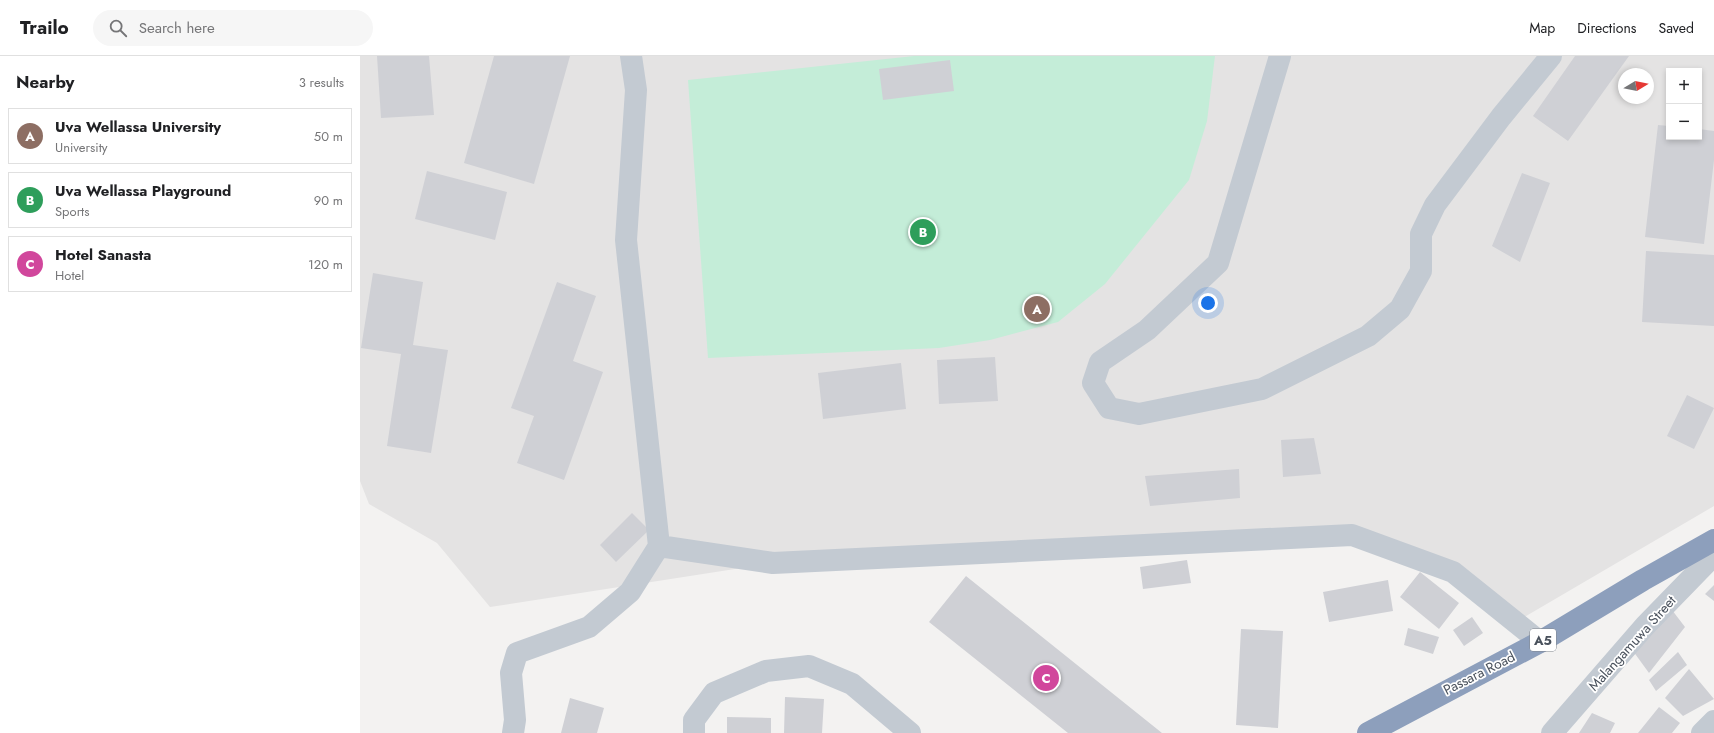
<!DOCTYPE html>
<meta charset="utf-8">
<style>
body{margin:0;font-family:Jost,sans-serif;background:#f6f6f6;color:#202124}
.controls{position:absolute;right:12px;top:12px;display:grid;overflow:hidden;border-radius:0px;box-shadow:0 2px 6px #0003}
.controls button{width:36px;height:36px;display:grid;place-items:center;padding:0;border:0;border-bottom:1px solid #e0e0e0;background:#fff;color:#202124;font:20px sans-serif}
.compass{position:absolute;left:1258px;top:12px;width:36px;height:36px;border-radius:50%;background:#fff;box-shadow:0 2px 6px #0003;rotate:80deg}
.you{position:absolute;left:848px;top:247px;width:14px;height:14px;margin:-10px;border:3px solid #fff;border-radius:50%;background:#1a73e8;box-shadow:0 0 0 6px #1a73e833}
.badge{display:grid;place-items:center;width:26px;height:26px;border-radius:50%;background:#db2777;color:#fff;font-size:13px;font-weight:700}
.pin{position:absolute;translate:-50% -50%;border:2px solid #fff;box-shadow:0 1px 4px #0006}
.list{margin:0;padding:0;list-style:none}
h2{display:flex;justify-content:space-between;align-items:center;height:52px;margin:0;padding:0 16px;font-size:17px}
h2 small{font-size:13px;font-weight:400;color:#757577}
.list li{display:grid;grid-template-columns:26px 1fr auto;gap:12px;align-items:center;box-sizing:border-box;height:56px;margin:0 8px 8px;padding:0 8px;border:1px solid #e0e0e0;border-radius:0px}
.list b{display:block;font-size:15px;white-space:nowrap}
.list p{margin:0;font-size:13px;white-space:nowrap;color:#757577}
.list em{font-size:13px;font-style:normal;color:#757577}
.icon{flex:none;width:22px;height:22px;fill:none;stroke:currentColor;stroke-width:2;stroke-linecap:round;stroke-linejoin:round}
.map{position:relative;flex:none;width:1354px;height:677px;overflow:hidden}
header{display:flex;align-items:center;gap:24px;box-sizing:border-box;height:56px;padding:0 20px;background:#fff;border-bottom:1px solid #e0e0e0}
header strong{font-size:19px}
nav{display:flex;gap:22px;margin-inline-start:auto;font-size:14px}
.search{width:280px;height:36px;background:#f6f6f6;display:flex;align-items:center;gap:10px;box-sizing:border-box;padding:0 14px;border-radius:22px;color:#757577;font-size:15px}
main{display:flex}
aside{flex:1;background:#fff}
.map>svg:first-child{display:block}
</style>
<header>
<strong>Trailo</strong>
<div class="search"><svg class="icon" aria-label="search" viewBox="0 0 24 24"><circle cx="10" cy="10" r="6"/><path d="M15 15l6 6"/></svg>Search here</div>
<nav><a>Map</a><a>Directions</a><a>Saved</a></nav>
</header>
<main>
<aside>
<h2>Nearby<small>3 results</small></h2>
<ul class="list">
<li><span class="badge" style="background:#8d6e63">A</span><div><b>Uva Wellassa University</b><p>University</p></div><em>50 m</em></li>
<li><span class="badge" style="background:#2e9e5b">B</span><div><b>Uva Wellassa Playground</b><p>Sports</p></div><em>90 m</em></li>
<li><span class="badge" style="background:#d1479c">C</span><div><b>Hotel Sanasta</b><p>Hotel</p></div><em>120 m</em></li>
</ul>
</aside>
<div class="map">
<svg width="1354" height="677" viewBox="0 0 1354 677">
<rect width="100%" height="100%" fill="#f3f2f1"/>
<path fill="#e4e3e3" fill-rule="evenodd" d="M0 0H1354V450L1156 566 1093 516 992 479 413 507 130 551 77 487 9 448 0 425ZM1309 15H1339V81H1309ZM1264 18H1288V42H1264Z"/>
<path fill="#c4edd8" d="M554 0H855L847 65 829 124 745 228 698 266 630 284 579 292 348 302 328 24Z"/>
<path fill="#cfd0d5" d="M17 0H69L74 59 21 62Z
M134 0H210L174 128 104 107Z
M1215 0H1269L1208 85 1173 60Z
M590 4 594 35 523 44 519 13Z
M1298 69 1309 70V81H1339V73L1354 75V104L1344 188 1285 181Z
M67 115 147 136 135 184 55 163Z
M1162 117 1190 127 1160 206 1132 190Z
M1286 195 1354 199V270L1282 266Z
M13 217 63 226 53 289 88 294 71 397 27 390 41 298 1 292Z
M197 226 236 240 213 305 243 316 204 424 157 407 174 360 151 352Z
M635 301 638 345 579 348 577 304Z
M541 307 546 353 463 363 458 317Z
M1327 339 1354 352 1334 393 1307 380Z
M954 382 961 418 923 421 921 384Z
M879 413 880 442 790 450 785 420Z
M272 457 289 474 256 506 240 489Z
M827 504 831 527 783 533 780 511Z
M1060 516 1099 547 1079 573 1040 541Z
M606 520 802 677H708L569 566Z
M1028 524 1033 555 969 566 963 536Z
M1354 529V545L1345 538Z
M1312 554 1325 571 1289 617 1273 595Z
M1112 561 1123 577 1104 590 1093 574Z
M1048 572 1079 581 1073 598 1044 589Z
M881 573 923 575 918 672 876 669Z
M1318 596 1327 609 1296 635 1289 624Z
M1329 613 1354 643 1323 660 1305 642Z
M425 641 464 643 462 677H424Z
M210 642 244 652 237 677H201Z
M1299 651 1320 667 1312 677H1278Z
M1232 657 1255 667 1250 677H1219Z
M367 661 411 662V677H367Z"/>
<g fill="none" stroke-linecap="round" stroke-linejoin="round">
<path stroke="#c3cad2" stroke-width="22" d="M271 0 276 34 266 184 299 490 413 507 992 479 1093 516 1180 586
M920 0 858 207 787 274 740 306 733 327 749 352 779 358 902 333 1008 280 1040 253 1061 215V178L1075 149 1141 61 1191 0
M153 677 155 664 151 617 157 597 229 571 270 536 299 490
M334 677V664L354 637 406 615 449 610 492 628 550 677
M1192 677 1285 570 1354 499
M1342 677 1354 665"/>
<path stroke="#8d9fbc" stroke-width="22" d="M1008 677 1180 586 1283 524 1354 484"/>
</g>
<g text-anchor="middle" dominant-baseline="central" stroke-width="3.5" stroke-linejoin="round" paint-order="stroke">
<rect fill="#fff" stroke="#80868e" stroke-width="1" x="1170" y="573" width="26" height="22" rx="3"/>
<g font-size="13" font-weight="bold" fill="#4a525d">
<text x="1183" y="584">A5</text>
</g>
<g font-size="14" fill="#4a525d" stroke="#fff">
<text transform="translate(1272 587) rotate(-48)">Malangamuwa Street</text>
<text transform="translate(1119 617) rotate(-27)">Passara Road</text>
</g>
</g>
</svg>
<div class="controls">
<button>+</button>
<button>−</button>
</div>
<svg class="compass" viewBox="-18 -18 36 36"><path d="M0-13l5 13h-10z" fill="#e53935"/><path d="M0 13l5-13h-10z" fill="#757577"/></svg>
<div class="you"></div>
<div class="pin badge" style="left:677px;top:253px;background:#8d6e63">A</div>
<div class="pin badge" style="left:563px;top:176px;background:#2e9e5b">B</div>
<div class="pin badge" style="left:686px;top:622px;background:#d1479c">C</div>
</div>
</main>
